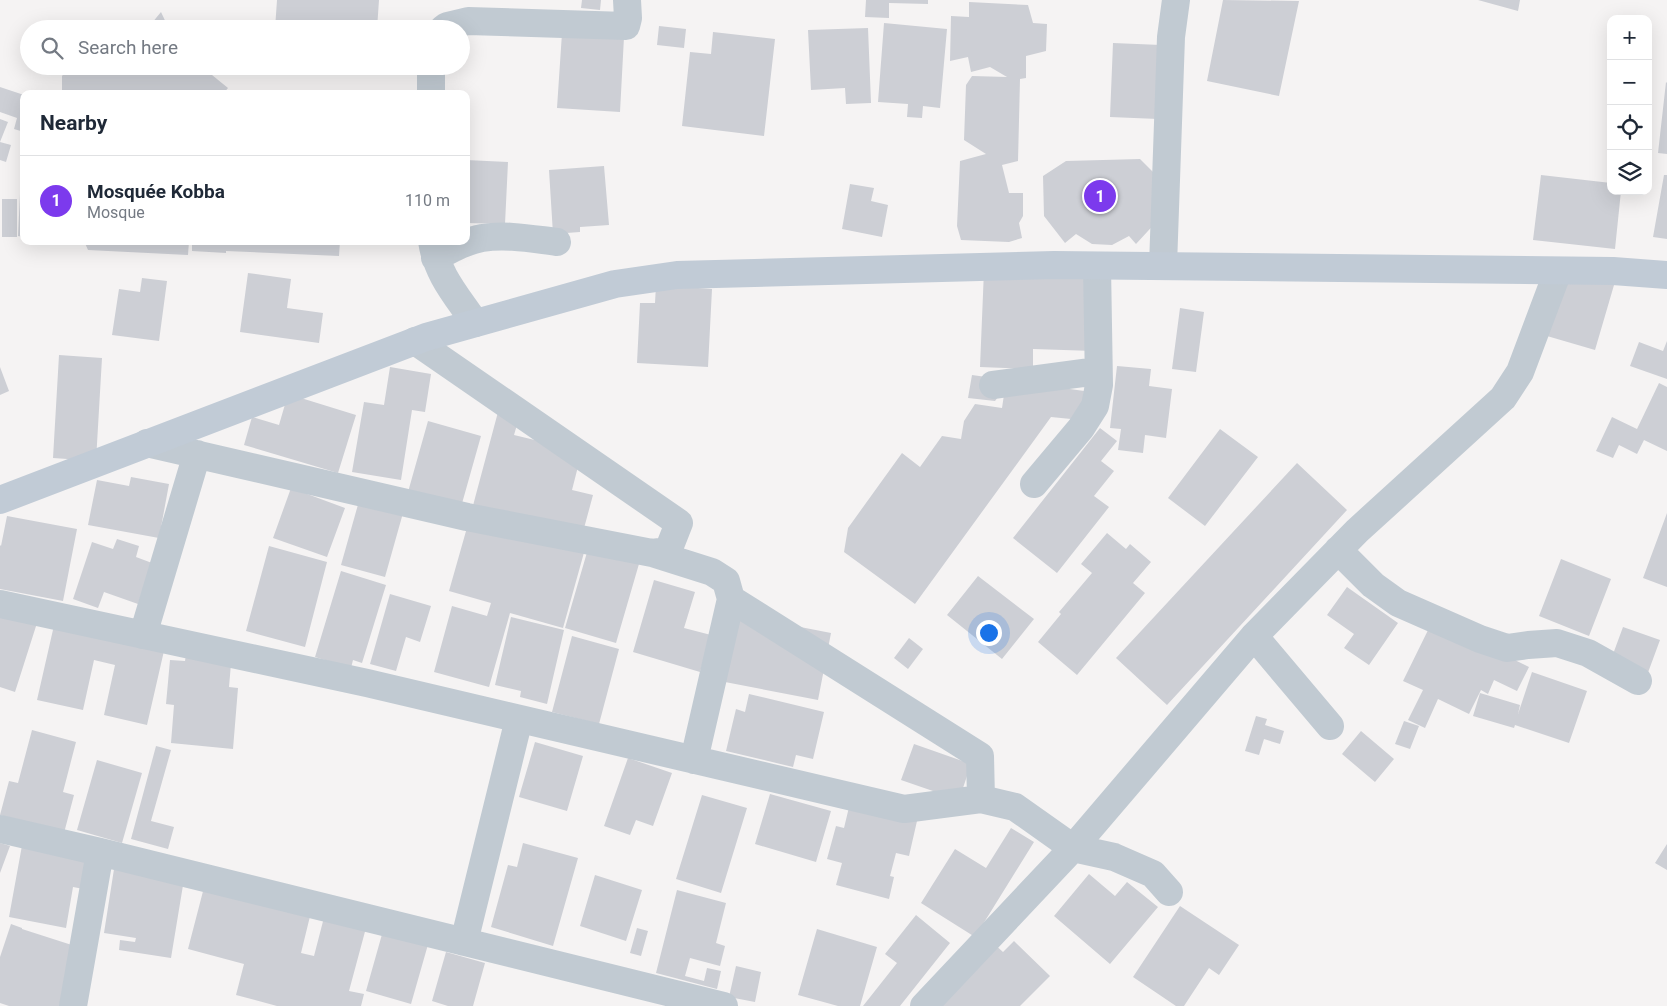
<!DOCTYPE html>
<meta charset="utf-8">
<style>
body{margin:0;font-family:Roboto,sans-serif;background:#f2f2f3;color:#1f2937}
.controls{position:absolute;right:15px;top:15px;display:grid;overflow:hidden;border-radius:10px;box-shadow:0 5px 20px #0002}
.controls button{width:45px;height:45px;display:grid;place-items:center;padding:0;border:0;border-bottom:1px solid #e0e1e3;background:#fff;color:#1f2937;font:25px sans-serif}
.you{position:absolute;left:988px;top:632px;width:18px;height:18px;margin:-12px;border:4px solid #fff;border-radius:50%;background:#1a73e8;box-shadow:0 0 0 8px #1a73e833}
.badge{display:grid;place-items:center;width:32px;height:32px;border-radius:50%;background:#7c3aed;color:#fff;font-size:16px;font-weight:700}
.pin{position:absolute;translate:-50% -50%;border:2px solid #fff;box-shadow:0 1px 5px #0006}
.list{margin:0;padding:0;list-style:none}
h2{display:flex;justify-content:space-between;align-items:center;height:65px;margin:0;padding:0 20px;font-size:21px}
h2 small{font-size:16px;font-weight:400;color:#747a83}
.list li{display:grid;grid-template-columns:32px 1fr auto;gap:15px;align-items:center;box-sizing:border-box;height:90px;padding:0 20px;border-top:1px solid #e0e1e3}
.list b{display:block;font-size:19px;white-space:nowrap}
.list p{margin:0;font-size:16px;white-space:nowrap;color:#747a83}
.list em{font-size:16px;font-style:normal;color:#747a83}
.icon{flex:none;width:28px;height:28px;fill:none;stroke:currentColor;stroke-width:2;stroke-linecap:round;stroke-linejoin:round}
.map{position:relative;flex:none;width:1667px;height:1006px;overflow:hidden}
.search{position:absolute;background:#fff;box-shadow:0 5px 20px #0002;left:20px;top:20px;width:450px;height:55px;display:flex;align-items:center;gap:12px;box-sizing:border-box;padding:0 18px;border-radius:28px;color:#747a83;font-size:19px}
.panel{position:absolute;background:#fff;box-shadow:0 5px 20px #0002;left:20px;top:90px;width:450px;height:155px;border-radius:10px}
.map>svg:first-child{display:block}
</style>
<div class="map">
<svg width="1667" height="1006" viewBox="0 0 1667 1006">
<rect width="100%" height="100%" fill="#f5f3f3"/>
<path fill="#cdcfd5" d="M277 0H379L377 29H275Z
M582 0H601L600 10 581 8Z
M866 0H928V4L889 3V18L865 17Z
M1223 0 1299 1 1279 96 1207 81Z
M1478 0H1520L1518 11Z
M969 2 1028 5 1033 23 1047 24 1046 51 1026 56V78L1020 79 1018 161 1002 165 1009 193H1023V216L1019 223 1022 238 1009 242 961 240 957 226 960 161 986 154 964 140 966 85 972 76 1007 77 990 67 971 72 968 57 950 61 951 16 969 17Z
M161 12 169 29H147Z
M884 23 947 29 940 108 923 106 922 118 907 117 908 104 878 102Z
M659 26 686 29 684 48 657 45Z
M868 28 871 103 846 104 845 88 811 90 808 30Z
M713 32 775 39 764 136 682 126 690 52 711 54Z
M562 33 624 37 620 112 557 108Z
M1113 43 1161 45 1158 119 1110 117Z
M70 66H201L228 88 223 94H62V76Z
M1666 82 1667 83V154L1658 153Z
M0 87 24 95V132L14 129 17 118 0 112Z
M0 119 8 122 0 142 11 145 6 162 0 160Z
M1140 159 1156 175 1159 219 1136 244 1129 236 1112 245 1092 244 1076 234 1065 243 1044 216 1043 176 1066 161Z
M466 160 508 162 505 224 466 223Z
M604 166 609 225 580 227V232L553 234 549 170Z
M1541 175 1611 183V191H1621L1615 249 1533 240Z
M1664 175H1667V239L1653 237Z
M850 184 874 188 871 201 888 205 882 237 842 229Z
M20 194H24V237L18 236Z
M2 199H17V237H2Z
M84 241H189L188 255 88 250Z
M192 241H340L339 256 226 251V253L192 251Z
M1567 268H1619L1595 350 1547 336Z
M984 270 1089 274 1094 351 1033 349V369L980 367Z
M248 273 291 279 287 308 323 313 319 343 240 332Z
M142 278 167 281 159 341 112 335 119 289 140 292Z
M656 285 712 289 708 367 637 363 640 303H655Z
M1180 308 1204 312 1196 372 1172 369Z
M1667 341V379L1630 366 1639 342 1663 351Z
M59 355 102 358 96 461 53 458Z
M1117 366 1151 369 1149 386 1172 389 1166 438 1145 435 1143 453 1118 450 1121 429 1110 428Z
M0 367 9 391 0 395Z
M390 367 431 374 425 412 412 410 401 480 352 472 364 402 384 405Z
M972 375 1084 391 1083 405 1071 419 1051 417 915 604 844 552 848 528 902 453 920 467 942 436 961 439 964 421 975 404 1002 408 1005 388 995 401 968 398Z
M1659 383 1667 387V451L1644 440 1637 454 1619 445 1613 458 1596 451 1612 417 1637 429Z
M288 394 356 415 338 473 244 445 252 417 279 425Z
M498 412 519 418 514 435 543 442 584 443 572 490 593 495 580 543 471 513Z
M428 421 481 436 461 507 408 492Z
M1100 428 1117 441 1101 461 1114 471 1094 496 1109 507 1057 573 1013 538Z
M1220 429 1258 457 1205 526 1168 498Z
M1297 463 1347 510 1167 705 1116 658Z
M131 477 169 484 159 538 88 525 97 480 129 486Z
M291 488 345 508 327 557 273 538Z
M359 501 403 513 385 577 341 565Z
M1667 513V587L1643 578Z
M7 516 77 529 63 601 0 589V545L1 546Z
M470 517 585 549 563 628 510 613 489 687 434 672 452 606 487 616 491 603 449 591Z
M1107 533 1126 549 1130 544 1151 562 1133 583 1145 593 1077 675 1038 642 1061 614 1059 612 1092 573 1081 564Z
M117 539 139 546 136 557 152 563 138 604 104 592 98 608 73 599 92 542 113 549Z
M590 542 641 557 616 643 565 628Z
M269 546 327 562 305 647 246 631Z
M1561 559 1611 579 1589 636 1539 616Z
M341 571 386 585 362 663 353 660 351 668 315 657Z
M978 576 1034 619 1002 659 947 615Z
M654 580 695 592 684 628 711 635 700 672 633 652Z
M1347 587 1398 623 1369 665 1344 648 1354 634 1327 615Z
M390 594 431 606 420 642 406 637 396 671 370 664Z
M0 612 37 623 15 692 0 687Z
M739 615 831 633 818 700 725 682Z
M511 617 564 630 547 704 520 697 521 691 495 685Z
M1433 620 1529 667 1517 691 1494 680 1488 694 1481 690 1469 714 1438 699 1425 728 1408 720 1423 690 1403 681Z
M55 621 169 629 147 725 104 715 115 665 94 660 83 710 37 700Z
M1623 627 1660 640 1646 678 1609 665Z
M572 636 619 649 599 724 552 712Z
M909 638 923 649 908 669 894 658Z
M187 647 232 652 229 687 238 688 233 749 171 743 174 705 166 704 170 660 185 661Z
M1532 672 1587 691 1569 743 1515 725 1514 728 1473 716 1480 693 1520 705 1518 714Z
M749 694 824 712 813 759 796 755 793 767 726 751 736 709 745 712Z
M1256 716 1267 719 1265 725 1284 731 1280 744 1264 739 1259 755 1245 751Z
M1404 721 1419 726 1410 749 1395 744Z
M32 730 76 742 63 792 74 795 64 833 0 815 9 781 18 783Z
M1361 731 1394 759 1375 782 1342 754Z
M535 742 583 756 567 811 519 797Z
M914 744 971 764 959 800 901 780Z
M156 746 171 750 151 821 174 827 168 849 131 839Z
M628 758 672 773 653 826 636 820 630 835 604 826Z
M97 760 142 773 122 843 77 830Z
M770 794 831 811 816 862 755 844Z
M702 795 747 808 721 893 676 879Z
M850 803 917 821 909 856 896 853 890 876 894 877 889 899 836 885 842 863 827 859 836 826 844 828Z
M1011 828 1034 842 975 937 921 903 955 849 986 868Z
M23 840 94 864 89 890 73 887 66 928 9 917Z
M0 843 10 846 0 873Z
M523 843 578 858 553 946 491 927 508 865 517 867Z
M1667 844V870L1655 863Z
M117 850 187 861 171 958 119 950 120 940 135 942 136 938 104 933Z
M208 872 314 900 301 953 314 956 328 902 370 913 349 991 364 994 361 1006H277L236 995 244 964 188 949Z
M1089 874 1115 896 1127 882 1158 907 1110 964 1054 916Z
M595 875 642 890 626 941 580 926Z
M677 890 726 903 716 943 725 946 720 966 690 958 685 976 704 981 707 968 721 971 717 989 656 973Z
M1180 906 1239 945 1219 975 1209 968 1184 1006H1176L1133 977Z
M388 913 433 927 411 1004 366 991Z
M916 915 950 943 900 1006H863L897 963 885 954Z
M11 924 22 928V929L78 947 59 1006H9L0 1003V957Z
M637 928 648 931 641 956 630 953Z
M817 929 877 947 860 1006H838L798 995Z
M1014 941 1050 976 1020 1006H931L992 942 1003 952Z
M446 952 485 963 473 1006H448L432 1001Z
M736 966 761 972 755 1002 729 997Z"/>
<g fill="none" stroke-linecap="round" stroke-linejoin="round">
<path stroke="#c1cad2" stroke-width="28" d="M443 29 447 26 468 21 626 26 628 18 627 0
M431 94V66
M432 241C437 275 457 296 475 323
M435 258C450 250 465 241 482 238 507 234 532 239 557 242
M1163 266 1171 37 1176 0
M993 385 1098 371
M147 443 467 517 652 553 668 551 679 523 415 341
M1034 484 1081 428 1095 406 1099 385 1097 266
M1338 550 1373 585 1398 603 1480 639 1507 648 1528 645 1557 643 1588 653 1638 681
M652 553 712 572 726 581 731 599 694 760
M731 599 980 756 981 799
M0 604 367 683 904 809 981 799 1015 807 1073 848 1114 857 1153 874 1169 892
M143 635 197 454
M1254 636 1330 726
M0 829 100 852 724 1006
M464 942 519 719
M73 1006 100 852
M924 1006 1073 848 1254 636 1357 531 1503 398 1520 372 1558 271"/>
<path stroke="#c1cbd6" stroke-width="28" d="M0 500 426 337 615 284 677 275 1054 265 1613 271 1667 275"/>
</g>
</svg>
<div class="controls">
<button>+</button>
<button>−</button>
<button><svg class="icon" aria-label="locate" viewBox="0 0 24 24"><circle cx="12" cy="12" r="6"/><path d="M12 2v4M12 18v4M2 12h4M18 12h4"/></svg></button>
<button><svg class="icon" aria-label="layers" viewBox="0 0 24 24"><path d="M12 4l9 5-9 5-9-5zM3 14l9 5 9-5"/></svg></button>
</div>
<div class="you"></div>
<div class="pin badge" style="left:1100px;top:196px">1</div>
<div class="search"><svg class="icon" aria-label="search" viewBox="0 0 24 24"><circle cx="10" cy="10" r="6"/><path d="M15 15l6 6"/></svg>Search here</div>
<section class="panel">
<h2>Nearby<small></small></h2>
<ul class="list">
<li><span class="badge">1</span><div><b>Mosquée Kobba</b><p>Mosque</p></div><em>110 m</em></li>
</ul>
</section>
</div>
